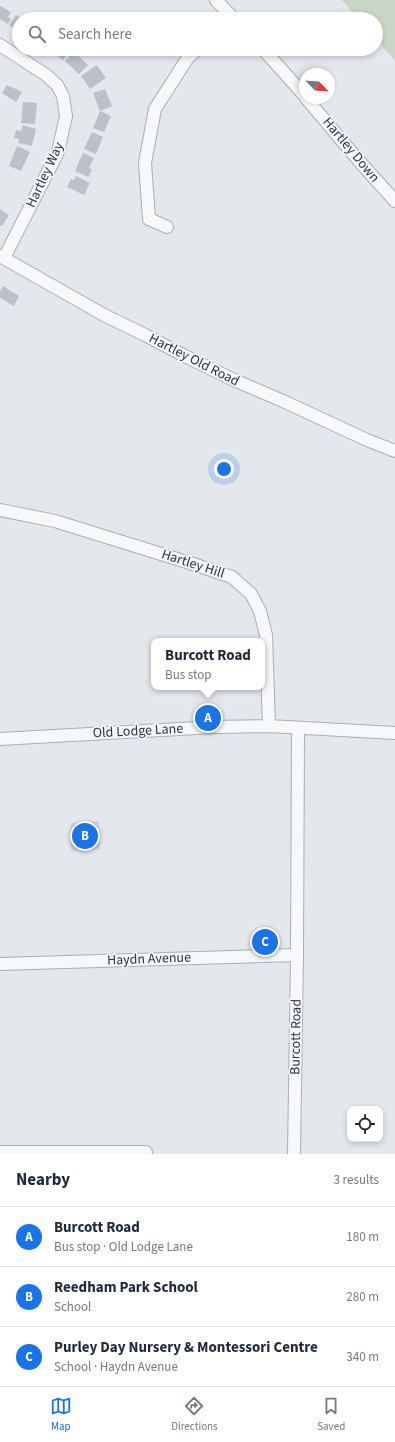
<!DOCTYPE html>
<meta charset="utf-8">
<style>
body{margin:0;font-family:"Source Sans 3",sans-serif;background:#f2f2f3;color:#1f2937}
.controls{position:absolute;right:12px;bottom:12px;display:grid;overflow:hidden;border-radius:8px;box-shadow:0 2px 6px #0003}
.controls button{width:36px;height:36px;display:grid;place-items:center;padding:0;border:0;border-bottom:1px solid #e0e1e3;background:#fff;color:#1f2937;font:20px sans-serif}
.compass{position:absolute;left:299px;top:68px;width:36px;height:36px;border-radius:50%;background:#fff;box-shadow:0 2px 6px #0003;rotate:115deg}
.you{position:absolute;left:224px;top:469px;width:14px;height:14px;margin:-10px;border:3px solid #fff;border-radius:50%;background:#1a73e8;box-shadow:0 0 0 6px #1a73e833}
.badge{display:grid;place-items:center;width:26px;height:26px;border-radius:50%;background:#1a73e8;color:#fff;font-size:13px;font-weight:700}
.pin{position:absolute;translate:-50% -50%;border:2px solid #fff;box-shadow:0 1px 4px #0006}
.popup{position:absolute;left:151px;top:638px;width:114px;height:52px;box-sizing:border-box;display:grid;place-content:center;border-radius:8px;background:#fff;filter:drop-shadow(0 1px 3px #0005);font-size:13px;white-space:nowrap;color:#747a83}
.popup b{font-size:15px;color:#1f2937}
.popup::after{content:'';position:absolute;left:50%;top:100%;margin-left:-8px;border:8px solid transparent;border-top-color:#fff}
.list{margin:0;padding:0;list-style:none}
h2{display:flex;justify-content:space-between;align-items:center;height:52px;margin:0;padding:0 16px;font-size:17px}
h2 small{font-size:13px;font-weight:400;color:#747a83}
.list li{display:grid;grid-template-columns:26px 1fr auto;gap:12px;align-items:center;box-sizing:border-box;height:60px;padding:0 16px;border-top:1px solid #e0e1e3}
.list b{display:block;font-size:15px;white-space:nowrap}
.list p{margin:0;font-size:13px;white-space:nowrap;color:#747a83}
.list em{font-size:13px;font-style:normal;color:#747a83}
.icon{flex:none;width:22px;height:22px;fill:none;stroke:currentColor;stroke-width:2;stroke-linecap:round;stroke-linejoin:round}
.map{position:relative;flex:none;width:395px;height:1154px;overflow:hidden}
.search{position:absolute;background:#fff;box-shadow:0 2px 6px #0003;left:12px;right:12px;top:12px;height:44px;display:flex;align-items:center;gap:10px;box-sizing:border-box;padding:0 14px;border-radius:22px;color:#747a83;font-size:15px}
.sheet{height:232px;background:#fff}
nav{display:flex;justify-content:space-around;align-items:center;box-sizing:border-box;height:56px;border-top:1px solid #e0e1e3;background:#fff;font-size:11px;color:#747a83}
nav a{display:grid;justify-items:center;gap:2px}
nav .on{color:#1a73e8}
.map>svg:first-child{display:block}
</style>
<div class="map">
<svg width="395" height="1154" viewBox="0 0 395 1154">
<rect width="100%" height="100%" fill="#e4e7ec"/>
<path fill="#d2d6de" d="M99 821 100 849 71 851 70 823Z"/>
<path fill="#c9d6c5" d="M342 0H395V61L376 39V19H358Z"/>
<path fill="#bbc0ca" d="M0 6 11 12 8 17 11 19 8 24 0 19Z
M16 15 23 19H19V32L9 25Z
M52 49H70L63 60 50 51Z
M74 52 88 65 79 74 65 61Z
M97 65 106 78 90 89 81 76Z
M7 85 22 92 16 102 2 93Z
M105 89 112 106 100 111 93 93Z
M23 102 37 103 35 124 21 123Z
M100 111 111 116 104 132 93 128Z
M23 125 36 129 32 146 18 143 19 139 14 138 16 130 21 131Z
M92 132 103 137 96 154 84 149Z
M17 146 30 152 21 171 9 166Z
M83 153 94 158 89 168 92 170 88 177 75 171Z
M76 176 90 183 84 195 67 187 71 179 74 180Z
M0 209 9 215 2 226 0 225Z
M3 286 19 296 14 306 0 298V292Z"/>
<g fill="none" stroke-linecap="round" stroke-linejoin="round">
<defs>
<path id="minor" d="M216 0 234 19
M0 45 46 75 57 85 63 96 66 116 58 152 4 258
M263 49 305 96
M306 98 359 161 395 201
M167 227 149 219 145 163 155 109 187 59 197 49
M0 256 104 315 145 335 185 356 234 380 283 401 367 440 395 451
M0 510 55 521 190 563 232 577 251 594 260 611 266 635 269 726
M0 739 215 727 269 726 395 733
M0 964 297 955
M0 1152H146
M294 1154 297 955 298 728"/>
</defs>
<use href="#minor" stroke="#a9aeb7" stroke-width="14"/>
<use href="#minor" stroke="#f7f8fa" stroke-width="12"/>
</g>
<g text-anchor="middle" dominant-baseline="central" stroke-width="3.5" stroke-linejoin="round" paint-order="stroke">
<g font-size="14" fill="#2b3445" stroke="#f4f6f9">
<text transform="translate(351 150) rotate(50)">Hartley Down</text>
<text transform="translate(45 175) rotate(-65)">Hartley Way</text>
<text transform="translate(194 360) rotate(27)">Hartley Old Road</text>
<text transform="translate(193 564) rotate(18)">Hartley Hill</text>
<text transform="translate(138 731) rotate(-3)">Old Lodge Lane</text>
<text transform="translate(149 959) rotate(-2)">Haydn Avenue</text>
<text transform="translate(296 1037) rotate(-89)">Burcott Road</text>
</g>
</g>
</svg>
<div class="controls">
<button><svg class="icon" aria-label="locate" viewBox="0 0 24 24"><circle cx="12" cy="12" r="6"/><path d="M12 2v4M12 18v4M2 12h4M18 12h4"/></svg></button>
</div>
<svg class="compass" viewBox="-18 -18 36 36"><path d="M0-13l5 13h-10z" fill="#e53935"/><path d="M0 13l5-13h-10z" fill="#747a83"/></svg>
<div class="you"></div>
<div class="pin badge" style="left:208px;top:718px">A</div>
<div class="popup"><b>Burcott Road</b>Bus stop</div>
<div class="pin badge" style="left:85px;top:836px">B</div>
<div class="pin badge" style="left:265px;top:942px">C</div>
<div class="search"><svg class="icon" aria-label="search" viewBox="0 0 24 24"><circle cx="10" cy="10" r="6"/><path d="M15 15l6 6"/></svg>Search here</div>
</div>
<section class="sheet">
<h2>Nearby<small>3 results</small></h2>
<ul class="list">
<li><span class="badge">A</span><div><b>Burcott Road</b><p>Bus stop · Old Lodge Lane</p></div><em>180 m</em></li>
<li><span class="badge">B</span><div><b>Reedham Park School</b><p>School</p></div><em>280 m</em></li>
<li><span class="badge">C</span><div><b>Purley Day Nursery &amp; Montessori Centre</b><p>School · Haydn Avenue</p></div><em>340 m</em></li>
</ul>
</section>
<nav>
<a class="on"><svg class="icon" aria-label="map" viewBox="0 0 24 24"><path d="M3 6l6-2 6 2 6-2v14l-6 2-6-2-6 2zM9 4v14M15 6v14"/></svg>Map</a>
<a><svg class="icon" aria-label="directions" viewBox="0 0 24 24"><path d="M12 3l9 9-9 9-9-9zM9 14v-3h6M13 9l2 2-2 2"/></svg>Directions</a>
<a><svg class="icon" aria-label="saved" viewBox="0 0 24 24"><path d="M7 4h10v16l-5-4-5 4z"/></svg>Saved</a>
</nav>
